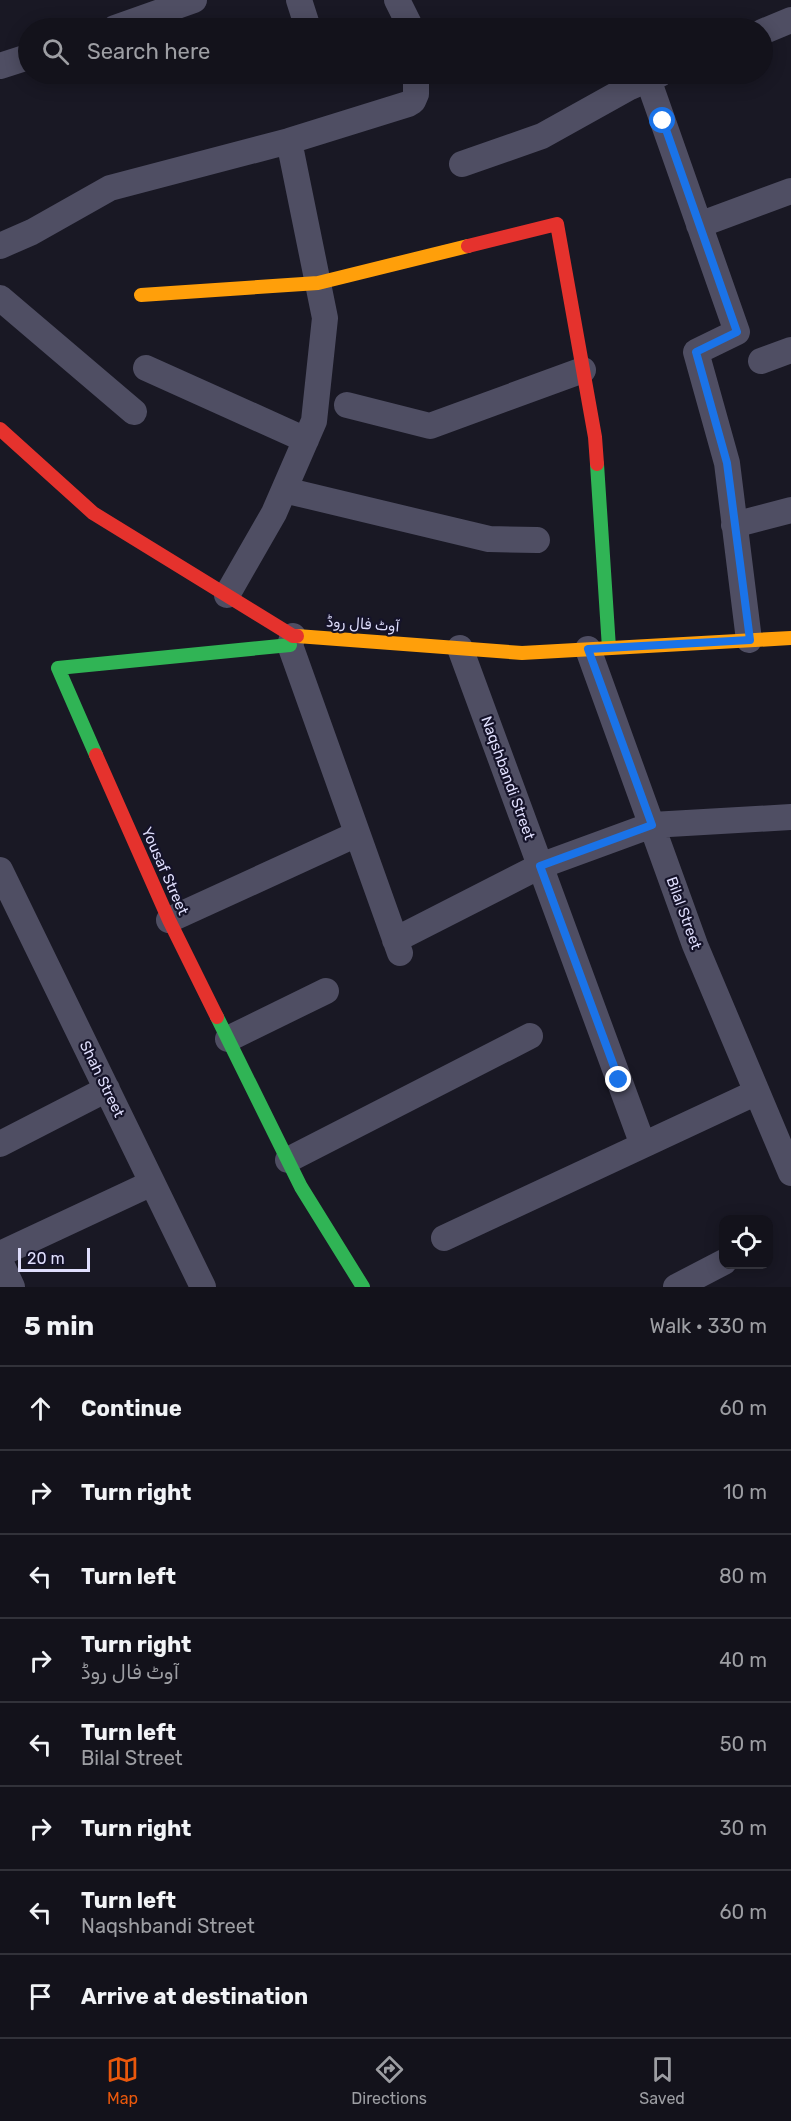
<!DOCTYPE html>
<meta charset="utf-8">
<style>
body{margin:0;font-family:Rubik,Vazirmatn,sans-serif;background:#202028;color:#f1f3f6}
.controls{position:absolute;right:18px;bottom:18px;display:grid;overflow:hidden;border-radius:12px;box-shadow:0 3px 15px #0003}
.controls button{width:54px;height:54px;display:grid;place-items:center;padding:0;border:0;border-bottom:2px solid #32323a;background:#13121b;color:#f1f3f6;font:30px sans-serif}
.scale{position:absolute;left:18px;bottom:15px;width:72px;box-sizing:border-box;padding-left:6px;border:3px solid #dfdefc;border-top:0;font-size:16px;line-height:21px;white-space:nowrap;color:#dfdefc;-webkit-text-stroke:4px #151329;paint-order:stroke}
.stop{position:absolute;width:18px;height:18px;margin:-14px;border:4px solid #1a73e8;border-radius:50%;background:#fff}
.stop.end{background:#1a73e8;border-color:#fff;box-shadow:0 2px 6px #0008}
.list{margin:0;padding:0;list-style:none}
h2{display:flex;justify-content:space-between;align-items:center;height:78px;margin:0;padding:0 24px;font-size:26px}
h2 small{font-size:20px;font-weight:400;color:#9d9ea3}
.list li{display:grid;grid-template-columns:39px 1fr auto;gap:18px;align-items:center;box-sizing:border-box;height:84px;padding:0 24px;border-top:2px solid #32323a}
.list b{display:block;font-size:22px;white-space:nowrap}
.list p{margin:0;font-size:20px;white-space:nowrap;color:#9d9ea3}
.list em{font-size:20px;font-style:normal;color:#9d9ea3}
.icon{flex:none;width:33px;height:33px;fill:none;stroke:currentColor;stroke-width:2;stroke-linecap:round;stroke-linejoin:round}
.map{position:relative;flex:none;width:791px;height:1287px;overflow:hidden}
.search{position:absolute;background:#13121b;box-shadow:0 3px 15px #0003;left:18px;right:18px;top:18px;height:66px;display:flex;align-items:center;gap:15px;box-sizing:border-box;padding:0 21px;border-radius:33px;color:#9d9ea3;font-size:22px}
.sheet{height:750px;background:#13121b}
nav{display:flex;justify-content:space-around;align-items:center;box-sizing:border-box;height:84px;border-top:2px solid #32323a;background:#13121b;font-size:16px;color:#9d9ea3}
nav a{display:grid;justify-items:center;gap:3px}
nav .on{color:#ea580c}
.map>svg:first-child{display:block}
</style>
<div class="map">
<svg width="791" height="1287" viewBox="0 0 791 1287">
<rect width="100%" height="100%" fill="#191824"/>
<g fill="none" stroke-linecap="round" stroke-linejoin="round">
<path stroke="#4f4e63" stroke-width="26" d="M299 0 307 25
M397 0 411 28
M115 28 194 0
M762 32 791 20
M0 66 28 57
M648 79 737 332 696 352 727 463 749 640
M462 164 542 136 630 87 660 74
M699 225 791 191
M0 246 32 232 110 188 289 141 408 104 413 101 416 94V74
M0 298 134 412
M761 361 791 350
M146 368 306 440
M347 405 430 426 583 370
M284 490 489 539 537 540
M734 525 791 510
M227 595 274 513 314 421 325 318 289 141
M293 636 290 645 400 953
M460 648 643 1145
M588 649 695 945 791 1173
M0 870 203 1287
M169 920 357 834
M395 940 540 866 652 825 791 817
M228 1039 326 991
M0 1144 107 1089
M288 1160 530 1036
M444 1238 757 1092
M0 1254 152 1183
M0 1261 12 1287
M676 1287 724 1262"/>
<path stroke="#30b455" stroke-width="14" d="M597 464 609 648
M96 755 58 668 290 645
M217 1017 301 1187 363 1287"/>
<path stroke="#ff9f0a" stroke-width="14" d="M141 295 318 283 468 246
M297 636 522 653 791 638"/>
<path stroke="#e5322d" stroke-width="14" d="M468 246 557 224 595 437 597 464
M0 429 93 513 293 636H297
M96 755 169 920 217 1017"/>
</g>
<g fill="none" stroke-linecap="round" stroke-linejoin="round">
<path stroke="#1a73e8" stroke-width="8" d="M619 1080 540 866 652 825 588 649 750 640 727 463 696 352 737 332 663 121"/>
</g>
<g text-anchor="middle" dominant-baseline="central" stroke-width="4.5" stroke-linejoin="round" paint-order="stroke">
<g font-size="15" fill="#dfdefc" stroke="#151329">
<text transform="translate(363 624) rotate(4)">آوٹ فال روڈ</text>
<text transform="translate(508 778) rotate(70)">Naqshbandi Street</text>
<text transform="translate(165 871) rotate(66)">Yousaf Street</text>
<text transform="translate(684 913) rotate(70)">Bilal Street</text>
<text transform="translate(102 1079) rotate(64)">Shah Street</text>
</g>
</g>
</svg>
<div class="controls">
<button><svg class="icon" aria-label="locate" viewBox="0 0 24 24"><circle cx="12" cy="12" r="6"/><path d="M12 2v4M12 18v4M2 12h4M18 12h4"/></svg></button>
</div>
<div class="scale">20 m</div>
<div class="stop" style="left:663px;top:121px"></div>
<div class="stop end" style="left:619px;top:1080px"></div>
<div class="search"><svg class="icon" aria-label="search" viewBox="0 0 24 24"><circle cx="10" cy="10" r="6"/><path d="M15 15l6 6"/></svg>Search here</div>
</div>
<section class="sheet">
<h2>5 min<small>Walk · 330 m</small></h2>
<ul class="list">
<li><svg class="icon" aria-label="ahead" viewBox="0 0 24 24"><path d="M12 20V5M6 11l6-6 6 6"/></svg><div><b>Continue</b></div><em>60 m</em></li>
<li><svg class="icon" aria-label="right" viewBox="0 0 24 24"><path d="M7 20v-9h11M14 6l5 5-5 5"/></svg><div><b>Turn right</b></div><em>10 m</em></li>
<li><svg class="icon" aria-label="left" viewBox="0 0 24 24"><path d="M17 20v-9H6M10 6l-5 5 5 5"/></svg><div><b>Turn left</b></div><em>80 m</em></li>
<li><svg class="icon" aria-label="right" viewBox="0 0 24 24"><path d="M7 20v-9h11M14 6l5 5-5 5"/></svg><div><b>Turn right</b><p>آوٹ فال روڈ</p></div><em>40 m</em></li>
<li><svg class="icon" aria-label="left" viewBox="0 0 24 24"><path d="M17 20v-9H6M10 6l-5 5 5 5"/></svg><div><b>Turn left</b><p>Bilal Street</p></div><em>50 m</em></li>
<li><svg class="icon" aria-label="right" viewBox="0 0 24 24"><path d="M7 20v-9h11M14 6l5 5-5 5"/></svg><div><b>Turn right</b></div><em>30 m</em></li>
<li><svg class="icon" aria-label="left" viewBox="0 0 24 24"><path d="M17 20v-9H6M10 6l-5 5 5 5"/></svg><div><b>Turn left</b><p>Naqshbandi Street</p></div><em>60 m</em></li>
<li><svg class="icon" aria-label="arrive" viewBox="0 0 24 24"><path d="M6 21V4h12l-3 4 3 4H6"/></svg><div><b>Arrive at destination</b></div></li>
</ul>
</section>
<nav>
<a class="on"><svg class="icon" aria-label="map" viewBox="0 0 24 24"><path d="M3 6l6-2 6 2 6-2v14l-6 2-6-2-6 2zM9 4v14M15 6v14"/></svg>Map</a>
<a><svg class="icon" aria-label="directions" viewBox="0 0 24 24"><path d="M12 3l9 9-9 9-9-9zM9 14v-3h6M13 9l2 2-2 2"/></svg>Directions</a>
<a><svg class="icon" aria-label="saved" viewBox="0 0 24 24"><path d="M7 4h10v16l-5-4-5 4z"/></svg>Saved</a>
</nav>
